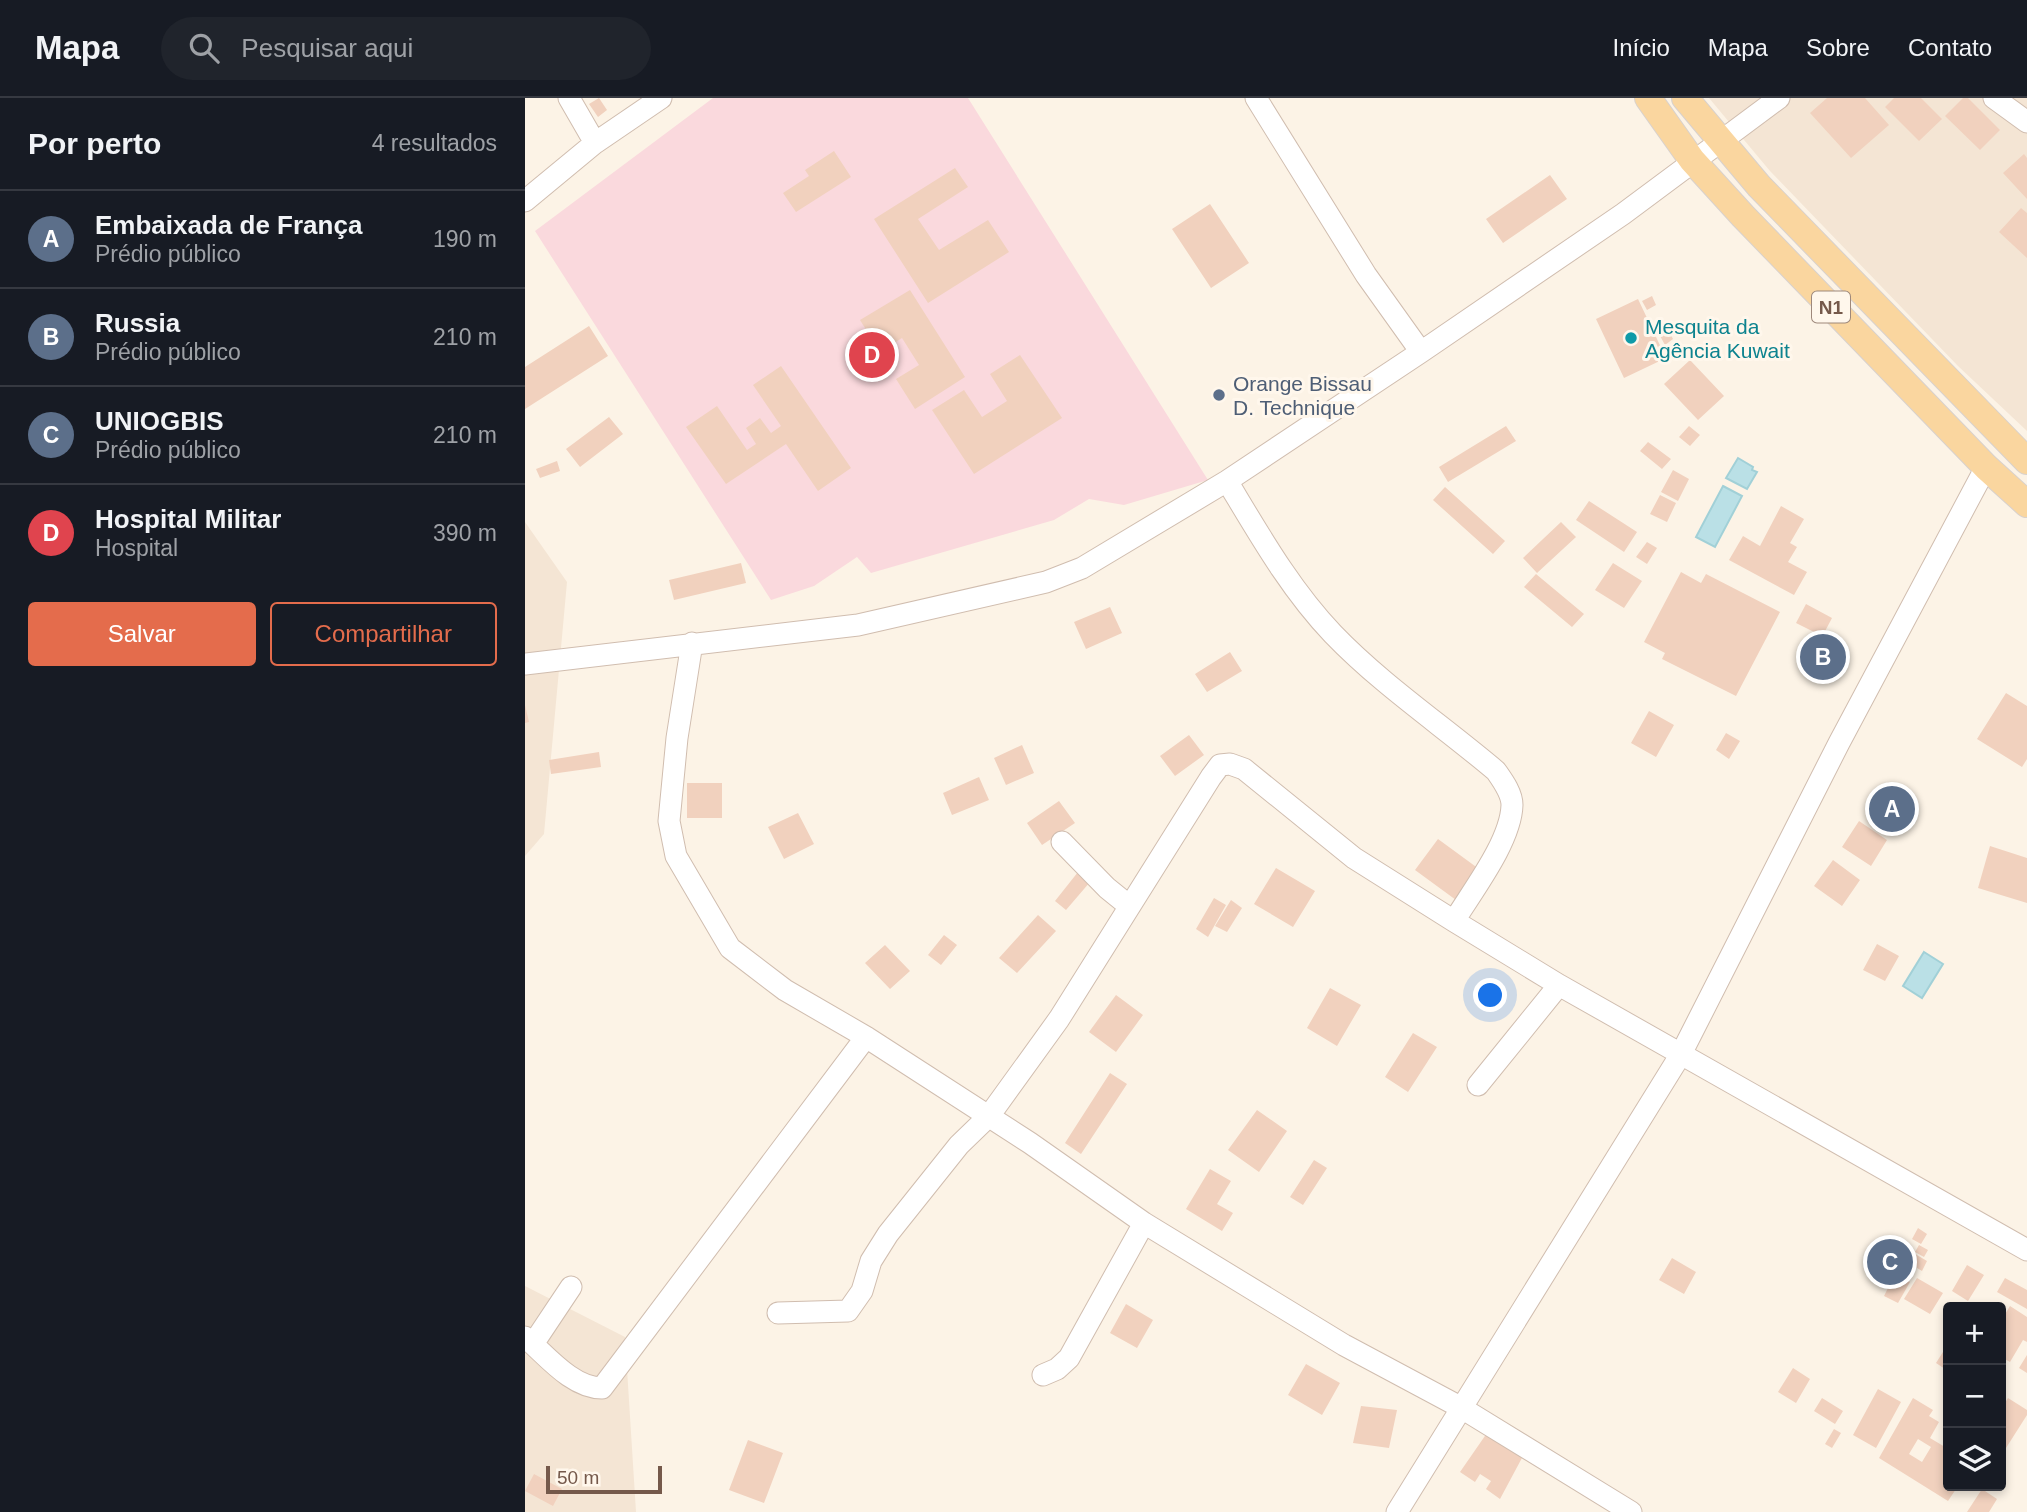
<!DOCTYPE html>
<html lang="pt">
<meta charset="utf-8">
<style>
body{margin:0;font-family:Helvetica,sans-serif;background:#20242c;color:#f1f3f6}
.controls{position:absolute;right:21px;bottom:21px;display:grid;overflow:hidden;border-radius:7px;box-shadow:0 4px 10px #0003}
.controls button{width:63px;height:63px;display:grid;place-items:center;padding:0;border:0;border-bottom:2px solid #363941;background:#171b24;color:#f1f3f6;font:35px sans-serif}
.scale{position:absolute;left:21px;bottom:18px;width:116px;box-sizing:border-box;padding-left:7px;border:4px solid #75594b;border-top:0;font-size:19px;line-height:24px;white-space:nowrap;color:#75594b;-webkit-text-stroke:5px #fff7ec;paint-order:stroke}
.you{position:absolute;left:966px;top:898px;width:24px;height:24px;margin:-18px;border:5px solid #fff;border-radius:50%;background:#1a73e8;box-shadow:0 0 0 10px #1a73e833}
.badge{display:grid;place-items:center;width:46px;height:46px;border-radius:50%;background:#e46c4c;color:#fff;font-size:23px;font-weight:700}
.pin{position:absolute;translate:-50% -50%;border:4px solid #fff;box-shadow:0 2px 7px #0006}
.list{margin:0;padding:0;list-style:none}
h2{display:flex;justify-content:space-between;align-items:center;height:91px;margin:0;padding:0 28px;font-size:30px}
h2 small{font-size:23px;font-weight:400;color:#9ea1a6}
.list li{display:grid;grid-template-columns:46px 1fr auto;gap:21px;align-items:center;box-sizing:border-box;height:98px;padding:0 28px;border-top:2px solid #363941}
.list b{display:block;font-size:26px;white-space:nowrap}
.list p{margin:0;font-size:23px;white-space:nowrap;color:#9ea1a6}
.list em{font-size:23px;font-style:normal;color:#9ea1a6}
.actions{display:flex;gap:14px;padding:21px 28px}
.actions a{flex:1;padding:16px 0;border:2px solid #e46c4c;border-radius:7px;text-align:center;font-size:24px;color:#e46c4c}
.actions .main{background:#e46c4c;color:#fff}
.icon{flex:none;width:38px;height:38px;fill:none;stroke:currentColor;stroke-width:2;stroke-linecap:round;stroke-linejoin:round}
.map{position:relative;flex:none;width:1502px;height:1414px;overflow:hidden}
header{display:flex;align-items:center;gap:42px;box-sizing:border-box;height:98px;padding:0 35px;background:#171b24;border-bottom:2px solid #363941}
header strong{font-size:33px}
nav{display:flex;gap:38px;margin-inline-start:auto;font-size:24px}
.search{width:490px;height:63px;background:#20242c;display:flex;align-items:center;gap:18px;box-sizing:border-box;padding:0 24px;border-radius:38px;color:#9ea1a6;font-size:26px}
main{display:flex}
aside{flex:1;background:#171b24}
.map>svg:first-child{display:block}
</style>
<header>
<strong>Mapa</strong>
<div class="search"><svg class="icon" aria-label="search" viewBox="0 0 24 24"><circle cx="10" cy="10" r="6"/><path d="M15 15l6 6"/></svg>Pesquisar aqui</div>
<nav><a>Início</a><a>Mapa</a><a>Sobre</a><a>Contato</a></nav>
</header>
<main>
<aside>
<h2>Por perto<small>4 resultados</small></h2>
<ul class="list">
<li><span class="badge" style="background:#5c6f8a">A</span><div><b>Embaixada de França</b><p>Prédio público</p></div><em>190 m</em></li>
<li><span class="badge" style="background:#5c6f8a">B</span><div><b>Russia</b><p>Prédio público</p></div><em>210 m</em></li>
<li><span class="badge" style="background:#5c6f8a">C</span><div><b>UNIOGBIS</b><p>Prédio público</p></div><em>210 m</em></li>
<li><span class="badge" style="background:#e0444e">D</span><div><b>Hospital Militar</b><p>Hospital</p></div><em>390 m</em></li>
</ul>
<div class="actions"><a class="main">Salvar</a><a>Compartilhar</a></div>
</aside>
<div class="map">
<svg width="1502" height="1414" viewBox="0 0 1502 1414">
<rect width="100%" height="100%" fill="#fcf3e6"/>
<path fill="#f4e5d4" d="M1184 0H1502V333L1433 268 1245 73Z
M0 424 42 484 19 736 0 758Z
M0 1188 100 1239 111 1414H0Z"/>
<path fill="#fad9dd" d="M188 0H443L683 382 599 407 564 401 529 422 346 475 332 459 289 488 246 502 10 133Z"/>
<path fill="#bae0e6" stroke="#a1d0d7" stroke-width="2" d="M1213 360 1228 369 1227 372 1232 374 1222 391 1201 380Z
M1198 388 1217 398 1190 449 1171 439Z
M1399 854 1418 866 1397 900 1378 888Z"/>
<path fill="#f1d1be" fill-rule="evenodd" d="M74 0 82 12 73 19 64 6Z
M1302 0H1340L1364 27 1326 60 1285 15Z
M1369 0H1396L1417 21 1394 43 1360 9Z
M1438 0H1443L1475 32 1455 52 1420 18Z
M309 53 326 79 271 114 258 95 284 78 280 72Z
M1499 56 1502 60V101L1478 75Z
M430 70 443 89 393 121 414 152 463 122 484 154 403 205 349 121Z
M1025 77 1042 101 978 145 961 121Z
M685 106 724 165 686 190 647 131Z
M1496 110 1502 115V160L1474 134Z
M385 192 440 279 390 311 371 281 394 267 377 240 355 254 335 222Z
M1127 198 1131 207 1122 212 1117 203Z
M1113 201 1141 260 1099 280 1071 221Z
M64 228 83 258 0 311V269Z
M1143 231 1148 241 1140 247 1134 236Z
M495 257 537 320 449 376 407 312 439 292 457 319 482 303 465 276Z
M1165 262 1199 298 1173 322 1139 286Z
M256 268 326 370 293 393 261 346 201 386 161 329 192 308 222 352 231 346 221 330 235 320 246 335 256 328 228 287Z
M84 319 98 336 55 369 41 351Z
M981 328 991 343 923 384 914 369Z
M1164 328 1175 337 1165 348 1154 339Z
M1123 344 1146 361 1137 371 1115 353Z
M32 363 35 373 15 380 11 371Z
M1148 372 1164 381 1153 403 1136 394Z
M920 389 980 443 968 456 908 402Z
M1135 397 1151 405 1142 424 1125 416Z
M1064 403 1112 434 1099 454 1051 422Z
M1256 408 1279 421 1265 445 1272 449 1263 464 1282 474 1269 497 1204 462 1218 438 1235 448Z
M1036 424 1051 439 1012 475 998 460Z
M1122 444 1132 450 1122 466 1111 459Z
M216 465 221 485 149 502 144 482Z
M1088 465 1117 483 1099 510 1070 492Z
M1156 474 1176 485 1181 476 1255 514 1211 598 1137 561 1140 555 1119 544Z
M1011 476 1059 516 1047 529 999 489Z
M1281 506 1307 520 1297 539 1319 551 1304 578 1280 564 1288 549 1283 545 1289 534 1271 525Z
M585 509 597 535 561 551 549 524Z
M705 554 717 573 682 594 670 576Z
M1481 595 1502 608V661L1497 669 1452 641Z
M0 607 4 624 0 625Z
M1124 613 1149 627 1131 659 1106 645Z
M1201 635 1215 643 1204 661 1191 652Z
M664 637 679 657 650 678 635 658Z
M497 647 509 675 481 687 469 660Z
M74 654 76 669 26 676 24 662Z
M454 679 464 702 427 717 418 695Z
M1363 684 1390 703 1373 728 1345 709Z
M162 685H197V720H162Z
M534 703 550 725 517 747 502 725Z
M273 715 289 746 259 761 243 729Z
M1334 723 1362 742 1346 768 1317 749Z
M913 741 954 771 931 802 890 772Z
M1465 748 1502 760V805L1453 790Z
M1308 762 1335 782 1317 808 1289 788Z
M751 770 790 793 768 829 729 806Z
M553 774 565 784 541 812 530 803Z
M689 800 701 807 683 839 671 831Z
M706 802 717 810 702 834 690 828Z
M513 817 531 833 492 875 474 860Z
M419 837 432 847 416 867 403 857Z
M1352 846 1374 858 1360 883 1338 872Z
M360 847 385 873 365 891 340 865Z
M805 890 836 907 812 948 782 930Z
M591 897 618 917 591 954 564 934Z
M888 935 912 949 883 994 860 979Z
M585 975 602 986 556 1056 540 1045Z
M732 1012 762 1033 734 1074 703 1052Z
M789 1062 802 1070 778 1107 765 1099Z
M685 1071 706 1083 692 1106 708 1115 697 1133 661 1111Z
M1393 1130 1402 1136 1396 1146 1387 1141Z
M1394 1147 1403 1152 1399 1159 1390 1154Z
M1368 1153 1378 1159 1366 1179 1356 1173Z
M1385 1153 1402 1163 1397 1173 1379 1162Z
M1147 1160 1171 1174 1159 1196 1134 1182Z
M1442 1167 1459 1177 1443 1203 1427 1193Z
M1370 1176 1385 1184 1373 1205 1359 1198Z
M1392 1180 1418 1195 1405 1216 1379 1201Z
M1480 1180 1502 1192V1211L1472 1194Z
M601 1206 628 1222 612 1250 585 1235Z
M1485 1208 1502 1219V1244L1498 1242 1485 1264 1476 1259V1223Z
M1423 1246V1273L1411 1265Z
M1502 1257V1275L1494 1270Z
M781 1266 815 1285 797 1317 763 1297Z
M1268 1270 1285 1281 1271 1305 1253 1294Z
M1353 1291 1376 1304 1351 1350 1328 1337Z
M1297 1300 1318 1313 1310 1326 1289 1313Z
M1388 1300 1408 1312 1404 1318 1414 1324 1405 1340 1420 1349 1423 1345V1388H1433L1423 1403 1354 1360ZM1393 1341 1406 1349 1397 1364 1384 1356Z
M1483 1300 1502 1312V1317L1481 1350 1476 1346V1311Z
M836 1308 872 1312 864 1350 828 1345Z
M1309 1331 1316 1335 1307 1350 1300 1346Z
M962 1335 998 1358 975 1401 961 1391 966 1383 955 1376 950 1384 935 1374Z
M223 1342 258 1355 239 1405 204 1392Z
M9 1376 37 1391 28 1408 0 1393Z
M1457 1391 1472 1401 1464 1414H1442Z"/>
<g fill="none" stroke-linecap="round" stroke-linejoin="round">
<defs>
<path id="minor" d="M44 0 70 45
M731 0 841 177 896 254
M1469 0 1502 24
M0 103 70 45 136 0
M702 383C734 436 765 491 808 536 857 587 918 628 971 673 978 683 987 695 987 707 986 743 948 792 929 823
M167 545 152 640 144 723 151 758 205 850 260 892 341 939 505 1045 619 1125 819 1247 935 1309 1106 1414
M0 566 333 527 521 484 557 470 702 383 896 254 1098 116 1254 0
M537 744 582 790 603 807
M953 987 1034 887
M253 1215 323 1213 337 1193 346 1163 363 1136 434 1047 464 1018 534 921 686 679 695 667 705 666 719 671 829 760 929 823 1034 887 1502 1152
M0 1239C21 1257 47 1290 77 1290L341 939
M8 1246 46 1189
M518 1277 532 1271 544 1260 619 1125
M872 1414 1156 956 1314 645 1461 369"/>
<path id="major" d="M1123 0 1167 62 1218 118 1461 369 1502 406
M1160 0 1234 88 1502 363"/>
</defs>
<use href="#minor" stroke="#d0bdaf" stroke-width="23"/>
<use href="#major" stroke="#d8d1cd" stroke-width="28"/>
<use href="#minor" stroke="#fff" stroke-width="21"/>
<use href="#major" stroke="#fad69f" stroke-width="26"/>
</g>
<circle fill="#0f9aa8" stroke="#fff7ec" stroke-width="2.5" cx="1106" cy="240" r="7"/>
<circle fill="#5c6f8a" stroke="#fff7ec" stroke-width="2.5" cx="694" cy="297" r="7"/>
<g text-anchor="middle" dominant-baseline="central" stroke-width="6" stroke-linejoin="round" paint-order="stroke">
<rect fill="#fff7ec" stroke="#9e887b" stroke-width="2" x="1287" y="193.5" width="38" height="31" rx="5"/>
<g font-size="19" font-weight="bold" fill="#75594b">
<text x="1306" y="209">N1</text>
</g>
<g font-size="21" fill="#0d838f" stroke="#fff7ec" text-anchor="start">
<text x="1120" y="228">Mesquita da<tspan x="1120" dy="24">Agência Kuwait</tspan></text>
</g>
<g font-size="21" fill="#4e5e75" stroke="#fff7ec" text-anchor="start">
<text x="708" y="285">Orange Bissau<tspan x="708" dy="24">D. Technique</tspan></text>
</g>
</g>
</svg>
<div class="controls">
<button>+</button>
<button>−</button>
<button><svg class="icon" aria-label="layers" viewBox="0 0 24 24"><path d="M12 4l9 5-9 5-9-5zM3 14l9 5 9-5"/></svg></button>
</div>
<div class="scale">50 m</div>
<div class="you"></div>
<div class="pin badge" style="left:1367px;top:711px;background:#5c6f8a">A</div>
<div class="pin badge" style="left:1298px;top:559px;background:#5c6f8a">B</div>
<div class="pin badge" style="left:1365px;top:1164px;background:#5c6f8a">C</div>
<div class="pin badge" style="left:347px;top:257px;background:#e0444e">D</div>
</div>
</main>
